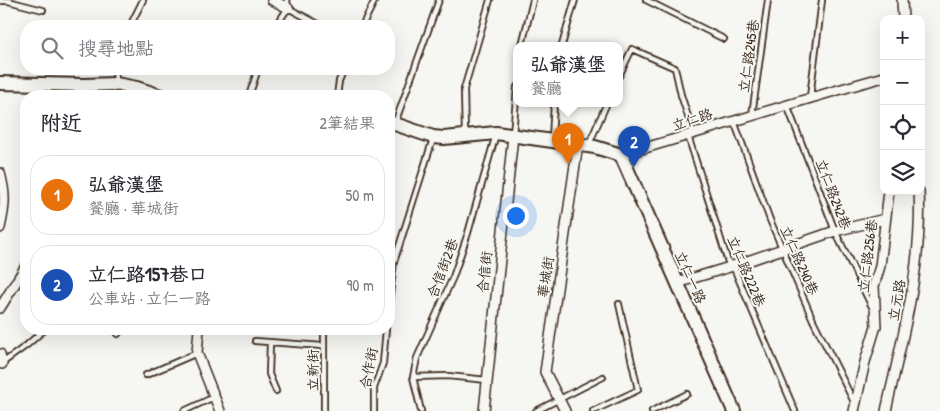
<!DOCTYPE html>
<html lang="zh-TW">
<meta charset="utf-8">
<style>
body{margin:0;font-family:"Patrick Hand","LXGW WenKai TC",sans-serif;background:#f2f2f3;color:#2b2b33}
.controls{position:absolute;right:15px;top:15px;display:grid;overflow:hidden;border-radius:10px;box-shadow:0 5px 20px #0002}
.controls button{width:45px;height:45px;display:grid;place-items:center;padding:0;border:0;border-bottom:1px solid #e1e1e2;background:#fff;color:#2b2b33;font:25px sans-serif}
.you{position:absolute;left:515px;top:215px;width:18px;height:18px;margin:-12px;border:4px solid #fff;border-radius:50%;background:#1a73e8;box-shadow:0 0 0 8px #1a73e833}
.badge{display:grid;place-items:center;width:32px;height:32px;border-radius:50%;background:#0b8043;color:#fff;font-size:16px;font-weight:700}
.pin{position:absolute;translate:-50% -41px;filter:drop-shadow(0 1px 2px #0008)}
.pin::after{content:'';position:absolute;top:26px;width:18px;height:15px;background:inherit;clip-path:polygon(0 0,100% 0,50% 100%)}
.popup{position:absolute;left:513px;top:42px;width:110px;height:65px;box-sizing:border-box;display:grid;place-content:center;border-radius:10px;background:#fff;filter:drop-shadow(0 1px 4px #0005);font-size:16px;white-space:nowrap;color:#7c7c81}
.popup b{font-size:19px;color:#2b2b33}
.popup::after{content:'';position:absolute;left:50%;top:100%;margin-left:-10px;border:10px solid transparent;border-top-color:#fff}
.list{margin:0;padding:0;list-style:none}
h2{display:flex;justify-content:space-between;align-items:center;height:65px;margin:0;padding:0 20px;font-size:21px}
h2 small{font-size:16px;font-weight:400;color:#7c7c81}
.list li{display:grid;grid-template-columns:32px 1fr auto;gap:15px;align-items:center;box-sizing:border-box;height:80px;margin:0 10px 10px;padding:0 10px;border:1px solid #e1e1e2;border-radius:20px}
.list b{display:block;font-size:19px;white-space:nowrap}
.list p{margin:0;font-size:16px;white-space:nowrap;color:#7c7c81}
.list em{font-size:16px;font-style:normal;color:#7c7c81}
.icon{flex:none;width:28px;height:28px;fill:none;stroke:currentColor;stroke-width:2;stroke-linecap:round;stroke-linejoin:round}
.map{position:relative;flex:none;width:940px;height:411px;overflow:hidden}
.search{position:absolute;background:#fff;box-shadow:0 5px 20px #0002;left:20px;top:20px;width:375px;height:55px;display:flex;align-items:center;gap:12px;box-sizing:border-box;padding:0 18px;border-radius:20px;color:#7c7c81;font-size:19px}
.panel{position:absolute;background:#fff;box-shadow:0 5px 20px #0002;left:20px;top:90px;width:375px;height:245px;border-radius:20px}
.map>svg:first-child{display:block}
</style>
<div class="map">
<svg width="940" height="411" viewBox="0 0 940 411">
<rect width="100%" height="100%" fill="#f6f6f2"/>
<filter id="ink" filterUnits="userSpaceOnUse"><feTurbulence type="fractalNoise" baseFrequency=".02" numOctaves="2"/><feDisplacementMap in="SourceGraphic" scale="10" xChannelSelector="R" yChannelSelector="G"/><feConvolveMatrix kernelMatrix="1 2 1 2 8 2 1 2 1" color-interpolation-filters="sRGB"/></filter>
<g filter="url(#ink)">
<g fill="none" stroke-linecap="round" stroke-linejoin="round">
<defs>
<path id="lane" d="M646 0 724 39
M0 1H8L43 10
M288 8 322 26
M130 26 143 0
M276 26 288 8 287 0
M362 26 375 0
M522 45 533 0
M562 45 575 0
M115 69 116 83
M619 76 632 49 675 68 681 95 694 135
M39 96V84
M81 96 82 87
M249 96 258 69
M337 96 339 81 344 69
M810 97 822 0
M787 105 835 231 873 309
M752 115 768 0
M734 121 770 220 813 320 854 402
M395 123 439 0
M513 134 517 87
M465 135 464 89 490 0
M688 136 728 262 733 266 795 411
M552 139 554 103
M589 144 607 103
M389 302 394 262 433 139
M118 334 122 329
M255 341 323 346
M270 343 269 374 276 391
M1 364 27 345 45 329
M146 375 197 353
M413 377 448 376 487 380
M184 411 214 397
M324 411V329
M374 411V388L383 363 386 329
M421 411 413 377 417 358 453 277 468 233 496 134
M536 411 603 377
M593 411 638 390 619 304
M652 411 687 394"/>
<path id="street" d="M272 0 288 8
M902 0 903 19
M621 155C709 130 796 101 884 77
M0 173C6 195 5 206 0 228
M677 283 733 266 835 231 885 219
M0 308 26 266
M199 329 197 353 220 411
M0 354 2 364
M484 411 513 136
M565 411 545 372 578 144
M854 411 865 362 876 326 874 286 880 266 889 191
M886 411C902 338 923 266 919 191"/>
<path id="secondary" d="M0 83 83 85 116 84 137 88 161 96
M389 124H395L433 137 444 138 496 133 595 147 621 155 734 411"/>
</defs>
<use href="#lane" stroke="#3b2a1e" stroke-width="8"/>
<use href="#street" stroke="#3b2a1e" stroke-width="12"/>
<use href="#secondary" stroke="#3b2a1e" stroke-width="16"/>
<use href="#lane" stroke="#f6f6f2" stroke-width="4.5"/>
<use href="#street" stroke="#f6f6f2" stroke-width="9"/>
<use href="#secondary" stroke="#f6f6f2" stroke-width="12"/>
</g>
</g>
<g text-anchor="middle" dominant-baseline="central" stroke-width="4" stroke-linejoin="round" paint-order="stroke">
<g font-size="14" fill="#3b2a1e" stroke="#f6f6f2">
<text transform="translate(748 56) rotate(-82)">立仁路245巷</text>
<text transform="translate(692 119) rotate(-18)">立仁路</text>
<text transform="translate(834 194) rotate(69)">立仁路242巷</text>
<text transform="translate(867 256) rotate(-83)">立仁路256巷</text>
<text transform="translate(800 260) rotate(66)">立仁路240巷</text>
<text transform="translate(442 268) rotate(-69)">合信街2巷</text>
<text transform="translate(747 271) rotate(67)">立仁路222巷</text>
<text transform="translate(484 272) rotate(-84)">合信街</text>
<text transform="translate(545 277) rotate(-81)">華城街</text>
<text transform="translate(691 277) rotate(66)">立仁一路</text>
<text transform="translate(896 300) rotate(-80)">立元路</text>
<text transform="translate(368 368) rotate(-79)">合作街</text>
<text transform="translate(312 370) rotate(-90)">立新街</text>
</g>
</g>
</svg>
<div class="controls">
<button>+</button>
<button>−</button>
<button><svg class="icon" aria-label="locate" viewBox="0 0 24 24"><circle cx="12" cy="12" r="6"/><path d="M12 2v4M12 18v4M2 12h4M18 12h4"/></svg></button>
<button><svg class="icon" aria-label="layers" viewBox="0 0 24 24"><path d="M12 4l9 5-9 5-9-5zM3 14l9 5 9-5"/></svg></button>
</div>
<div class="you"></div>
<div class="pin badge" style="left:568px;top:164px;background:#e8710a">1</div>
<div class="popup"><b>弘爺漢堡</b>餐廳</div>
<div class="pin badge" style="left:634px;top:167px;background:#1a4fb4">2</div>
<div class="search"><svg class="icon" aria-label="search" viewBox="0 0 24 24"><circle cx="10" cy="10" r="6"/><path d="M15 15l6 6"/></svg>搜尋地點</div>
<section class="panel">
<h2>附近<small>2筆結果</small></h2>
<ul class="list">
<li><span class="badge" style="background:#e8710a">1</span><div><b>弘爺漢堡</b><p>餐廳 · 華城街</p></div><em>50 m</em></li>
<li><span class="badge" style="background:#1a4fb4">2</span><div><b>立仁路157巷口</b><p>公車站 · 立仁一路</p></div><em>90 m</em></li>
</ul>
</section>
</div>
